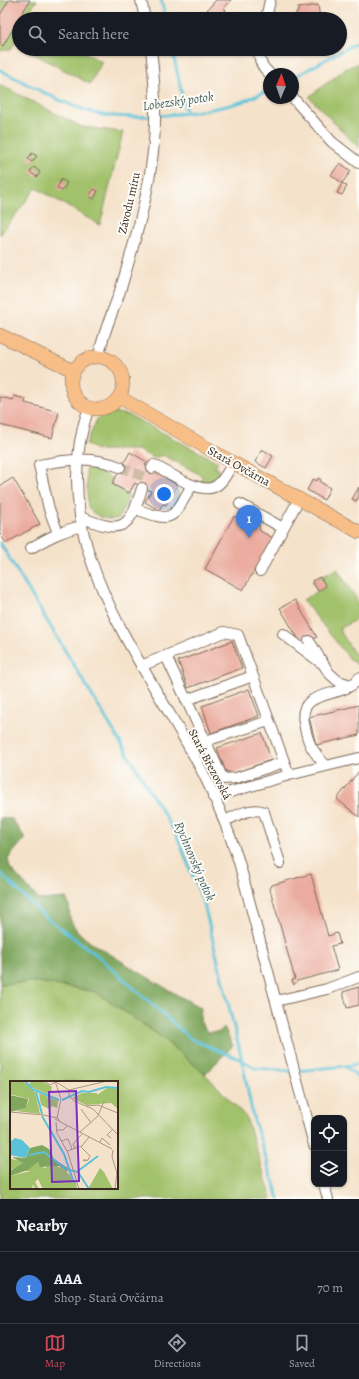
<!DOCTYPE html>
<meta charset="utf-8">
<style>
body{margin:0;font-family:Alegreya,serif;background:#20242c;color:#f1f3f6}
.controls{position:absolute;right:12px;bottom:12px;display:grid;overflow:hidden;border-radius:8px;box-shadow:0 1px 3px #0004}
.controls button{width:36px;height:36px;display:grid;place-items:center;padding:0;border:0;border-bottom:1px solid #363941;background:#171b24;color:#f1f3f6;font:20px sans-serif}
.compass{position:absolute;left:263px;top:68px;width:36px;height:36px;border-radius:50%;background:#171b24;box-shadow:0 1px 3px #0004;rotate:2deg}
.you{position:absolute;left:164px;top:494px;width:14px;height:14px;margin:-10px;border:3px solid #fff;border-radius:50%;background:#1a73e8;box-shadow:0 0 0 6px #1a73e833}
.badge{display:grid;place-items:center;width:26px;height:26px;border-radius:50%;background:#d1495b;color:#fff;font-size:13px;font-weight:700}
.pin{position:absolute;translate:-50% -33px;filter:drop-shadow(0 1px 2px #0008)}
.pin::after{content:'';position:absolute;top:21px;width:14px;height:12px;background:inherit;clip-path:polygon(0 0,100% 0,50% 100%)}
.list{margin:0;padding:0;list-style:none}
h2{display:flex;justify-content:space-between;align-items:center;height:52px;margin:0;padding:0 16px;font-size:17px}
h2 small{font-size:13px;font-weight:400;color:#9ea1a6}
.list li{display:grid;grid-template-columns:26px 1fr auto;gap:12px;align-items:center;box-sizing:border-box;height:72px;padding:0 16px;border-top:1px solid #363941}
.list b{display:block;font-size:15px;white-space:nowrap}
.list p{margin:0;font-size:13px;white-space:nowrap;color:#9ea1a6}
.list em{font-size:13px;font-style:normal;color:#9ea1a6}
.icon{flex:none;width:22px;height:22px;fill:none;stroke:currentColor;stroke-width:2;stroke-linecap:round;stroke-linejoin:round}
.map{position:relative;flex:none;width:359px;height:1199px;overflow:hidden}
.search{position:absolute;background:#171b24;box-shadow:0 1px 3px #0004;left:12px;right:12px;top:12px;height:44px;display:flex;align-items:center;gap:10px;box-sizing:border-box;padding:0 14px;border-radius:22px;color:#9ea1a6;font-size:15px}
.sheet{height:124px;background:#171b24}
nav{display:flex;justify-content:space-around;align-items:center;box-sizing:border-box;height:56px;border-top:1px solid #363941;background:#171b24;font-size:11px;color:#9ea1a6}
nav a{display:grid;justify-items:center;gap:2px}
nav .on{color:#d1495b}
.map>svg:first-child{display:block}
</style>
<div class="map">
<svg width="359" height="1199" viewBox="0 0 359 1199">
<rect width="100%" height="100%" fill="#fdfcf7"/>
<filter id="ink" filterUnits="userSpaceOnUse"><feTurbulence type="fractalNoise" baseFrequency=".025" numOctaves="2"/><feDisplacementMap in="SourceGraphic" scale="8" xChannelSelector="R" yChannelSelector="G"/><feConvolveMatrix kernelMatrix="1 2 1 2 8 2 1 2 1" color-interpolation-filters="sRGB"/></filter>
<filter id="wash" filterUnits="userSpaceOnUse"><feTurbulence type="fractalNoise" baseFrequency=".012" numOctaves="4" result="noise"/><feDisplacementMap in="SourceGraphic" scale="16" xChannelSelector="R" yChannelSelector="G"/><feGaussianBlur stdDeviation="0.9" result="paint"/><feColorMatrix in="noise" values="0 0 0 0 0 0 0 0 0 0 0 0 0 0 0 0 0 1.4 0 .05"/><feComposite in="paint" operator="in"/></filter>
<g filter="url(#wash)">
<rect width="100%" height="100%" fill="#f5e2ca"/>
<path fill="#a1c16a" stroke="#6e7644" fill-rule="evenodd" d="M0 0H37L24 19H19V36L11 49 0 51Z
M25 49H77L102 62 90 84Z
M359 63V148L309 97 345 69Z
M0 85 82 127 123 132 100 225 36 188 0 235Z
M110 412 129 415 218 462 214 468H218L219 475 210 483H200L203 476 163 455 154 458 138 450H96L86 444 97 419Z
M93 468 113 479 111 484 129 496 119 518C109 522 93 516 88 507L86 469Z
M337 569 359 603V618L339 629 353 652 359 657V666L349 658 303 600 318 591 312 581Z
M38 982 96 992 157 1034 205 1074 246 1117 272 1199H0V984ZM11 1082H117V1188H11Z"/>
<path fill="#80a75e" stroke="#5e683e" d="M0 818 12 819 25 838 8 859 10 868 39 900 66 898C72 908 68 914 71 921 80 939 97 946 113 956 142 974 171 992 201 1008L200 1021 207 1032H219L224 1027 233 1046 205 1074 157 1034 96 992 38 982 0 984Z"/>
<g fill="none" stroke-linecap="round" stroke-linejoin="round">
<path stroke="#5bc2d8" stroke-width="3" d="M161 0 166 19
M172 49 186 112
M0 70C31 86 61 103 94 113 129 122 203 113 238 103 249 100 259 94 269 90
M293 78 359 41
M0 543 177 836 204 904 242 1060 253 1117 279 1199
M0 873 43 915 98 956 191 1039 242 1060 255 1068 292 1071
M345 1066 359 1064
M297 1071 345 1066 359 1078"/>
</g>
<g id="blocks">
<path fill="#ebac9f" d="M9 0H30L3 46 0 44V15Z
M216 0H231L224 8 226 10 221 15 219 13 215 17 207 10Z
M318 5 320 19H297L296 13 298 12V8Z
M32 153 37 156 32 162 28 159Z
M340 163 351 171 342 183 331 175Z
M34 167 40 172 37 177 30 172Z
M61 179 67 183 62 191 57 188Z
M342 183 347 186 342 195 337 193Z
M94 189 98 191 94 199 89 196Z
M14 396 26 399 25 403 59 412 52 438 0 425V397L13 400Z
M262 449 273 456 266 468 255 462Z
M130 452 147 462 145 465 177 485 166 505 163 504 159 510 145 502 151 491 135 483 129 493 112 484Z
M13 478 40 524 6 543 0 534V486Z
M318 478 321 480 320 482 330 488 324 500 307 490 313 479 317 481Z
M359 487V497L356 501 352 499Z
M234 516 247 523 258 520 260 531 273 538 243 590 205 569Z
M320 577 326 586 318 591 312 581Z
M295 600 317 637 302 645 280 608Z
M232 641 242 668 188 688 178 661Z
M249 689 259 716 211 733 202 706Z
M359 705V735L316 745 309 717Z
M262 733 271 760 232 774 225 770 217 748Z
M359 771V817L337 799Z
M311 874 328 936 337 933 340 944 331 946 338 970 297 981 294 985 292 980 295 979 270 889 272 885Z
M359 987V1005L347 1008 343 992Z"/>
</g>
</g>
<g filter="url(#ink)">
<use href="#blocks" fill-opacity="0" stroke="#7c6a5a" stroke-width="1"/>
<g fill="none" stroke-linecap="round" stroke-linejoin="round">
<path stroke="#d0bda8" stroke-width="10" stroke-dasharray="10 5" stroke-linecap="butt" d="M120 467 145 477"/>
<defs>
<path id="minor" d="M141 0 145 19
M266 19 270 0
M259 49C259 61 261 66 270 74
M293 98 332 142 359 163
M99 357C102 333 114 311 121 288 134 244 148 198 153 152 157 118 155 83 151 49
M89 407C41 544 146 661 204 775 218 803 229 832 239 862L314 1145
M152 468 154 465C168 472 199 494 214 487 223 483 228 471 233 463
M240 504 283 528
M136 509C175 524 172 519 192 485
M80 517C121 533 129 532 142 488
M58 533 49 509 39 465C67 459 93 456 120 467
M31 548C48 538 63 530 82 526
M260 571 299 499
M283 634 320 662
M309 641 329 673 338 681 351 685
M166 656 223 779 236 778 284 762
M141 666 224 632 238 635 289 775
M186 700 253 676
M205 741 269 721
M326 766C312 750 308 745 304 723 297 687 345 700 359 678
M213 797 289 775 359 758
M225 821C235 816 253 806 264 812L280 863
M276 1001 327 989 359 977
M324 1184 328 1199"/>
<path id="major" d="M0 335 74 371
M71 383a26 26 0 1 1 52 0a26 26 0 1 1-52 0Z
M119 397 221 456 359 532"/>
</defs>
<use href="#minor" stroke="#7c6a5a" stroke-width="12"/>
<use href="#major" stroke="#7c6a5a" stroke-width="14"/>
<use href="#minor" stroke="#fff" stroke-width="10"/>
<use href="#major" stroke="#f7be88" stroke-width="13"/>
</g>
</g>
<g text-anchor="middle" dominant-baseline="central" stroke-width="4" stroke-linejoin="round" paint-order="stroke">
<g font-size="12" fill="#3b2a1e" stroke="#fdfcf7">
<text transform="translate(129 203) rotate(-77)">Závodu míru</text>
<text transform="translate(239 466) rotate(29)">Stará Ovčárna</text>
<text transform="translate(210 764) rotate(62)">Stará Březovská</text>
</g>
<g font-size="13" font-style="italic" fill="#465f5f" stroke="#fdfcf7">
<text transform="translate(178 101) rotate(-8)">Lobezský potok</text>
<text transform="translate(195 861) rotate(67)">Rychnovský potok</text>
</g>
</g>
<g transform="translate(10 1081)">
<rect width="108" height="108" fill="#f5e2ca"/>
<path d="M0 0H13L25 11 30 33 6 30 16 27 19 18 0 13ZM21 0H32L42 6 40 14 21 6 19 4ZM97 7H108V28L101 22 76 24 62 17 72 12H87V14ZM29 12 48 20 47 27 42 25 39 28 31 24ZM1 78 12 80V84L0 89ZM28 81 34 87 44 84 53 88 60 94 63 102 66 101 67 108H33L28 98 25 101 29 108H25L23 103 22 108H0V95L21 90H16ZM90 87 94 91 103 108H78Z" fill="#a1c16a"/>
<path d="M0 14 18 18 16 27 0 31ZM32 64 39 68 44 78 58 87 57 91 49 85 30 86 28 81 18 89 0 95V90L13 82 2 76 16 77 20 67Z" fill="#80a75e"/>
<path d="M5 57 12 59 20 67 16 77 0 74V61Z" fill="#5bc2d8"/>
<path fill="none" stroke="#5bc2d8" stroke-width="2" d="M15 0 22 8 49 19M26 11 32 33M52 19 72 10 79 11 96 6 108 7M32 35 54 73 64 102M19 74 34 71 56 88 68 91 79 108M68 90 88 75"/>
<path fill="none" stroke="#ab9885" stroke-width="1" d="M34 0 40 4 46 1 59 9M45 0 51 18 47 37M59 9V15L64 20 83 28 108 54M59 9 97 0M76 25 88 24 108 32M71 28 81 42M0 31 33 34 48 37 49 40M45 38 102 68M46 41 47 52 58 72 69 108M46 49H53L57 45M70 51 88 35 94 20M101 57 97 54 103 48M51 60 58 58 62 68M90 61 92 57 100 64M71 66 80 75 78 79 75 80 73 79H77M65 67 63 63 72 53M103 69 102 76 107 92M57 70 72 65 79 56M105 108 107 91"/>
<path fill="#7b2cbf" fill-opacity="0.15" stroke="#7b2cbf" stroke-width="2" d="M66 10 69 100 42 101 39 11Z"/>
<rect width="108" height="108" fill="none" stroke="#3b2a1e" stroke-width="2"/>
</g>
</svg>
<div class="controls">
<button><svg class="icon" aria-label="locate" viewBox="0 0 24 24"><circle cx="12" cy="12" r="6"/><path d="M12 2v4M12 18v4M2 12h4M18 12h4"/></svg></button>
<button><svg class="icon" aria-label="layers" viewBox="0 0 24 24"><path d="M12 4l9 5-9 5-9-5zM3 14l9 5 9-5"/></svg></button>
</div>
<svg class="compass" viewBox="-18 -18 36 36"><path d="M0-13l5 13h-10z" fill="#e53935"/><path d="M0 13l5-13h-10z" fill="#9ea1a6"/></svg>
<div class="you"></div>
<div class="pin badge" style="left:249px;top:538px;background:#3f7fe0">1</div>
<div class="search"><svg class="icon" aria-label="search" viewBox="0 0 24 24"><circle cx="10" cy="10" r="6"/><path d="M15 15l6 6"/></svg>Search here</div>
</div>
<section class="sheet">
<h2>Nearby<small></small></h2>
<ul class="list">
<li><span class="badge" style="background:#3f7fe0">1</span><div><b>AAA</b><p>Shop · Stará Ovčárna</p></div><em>70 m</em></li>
</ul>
</section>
<nav>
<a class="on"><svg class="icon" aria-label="map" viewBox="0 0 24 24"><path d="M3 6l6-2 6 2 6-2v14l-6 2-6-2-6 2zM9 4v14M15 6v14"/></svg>Map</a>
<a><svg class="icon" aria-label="directions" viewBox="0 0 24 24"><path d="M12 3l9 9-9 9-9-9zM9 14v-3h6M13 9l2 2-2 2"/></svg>Directions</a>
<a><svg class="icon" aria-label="saved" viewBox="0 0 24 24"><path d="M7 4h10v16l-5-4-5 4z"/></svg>Saved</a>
</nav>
